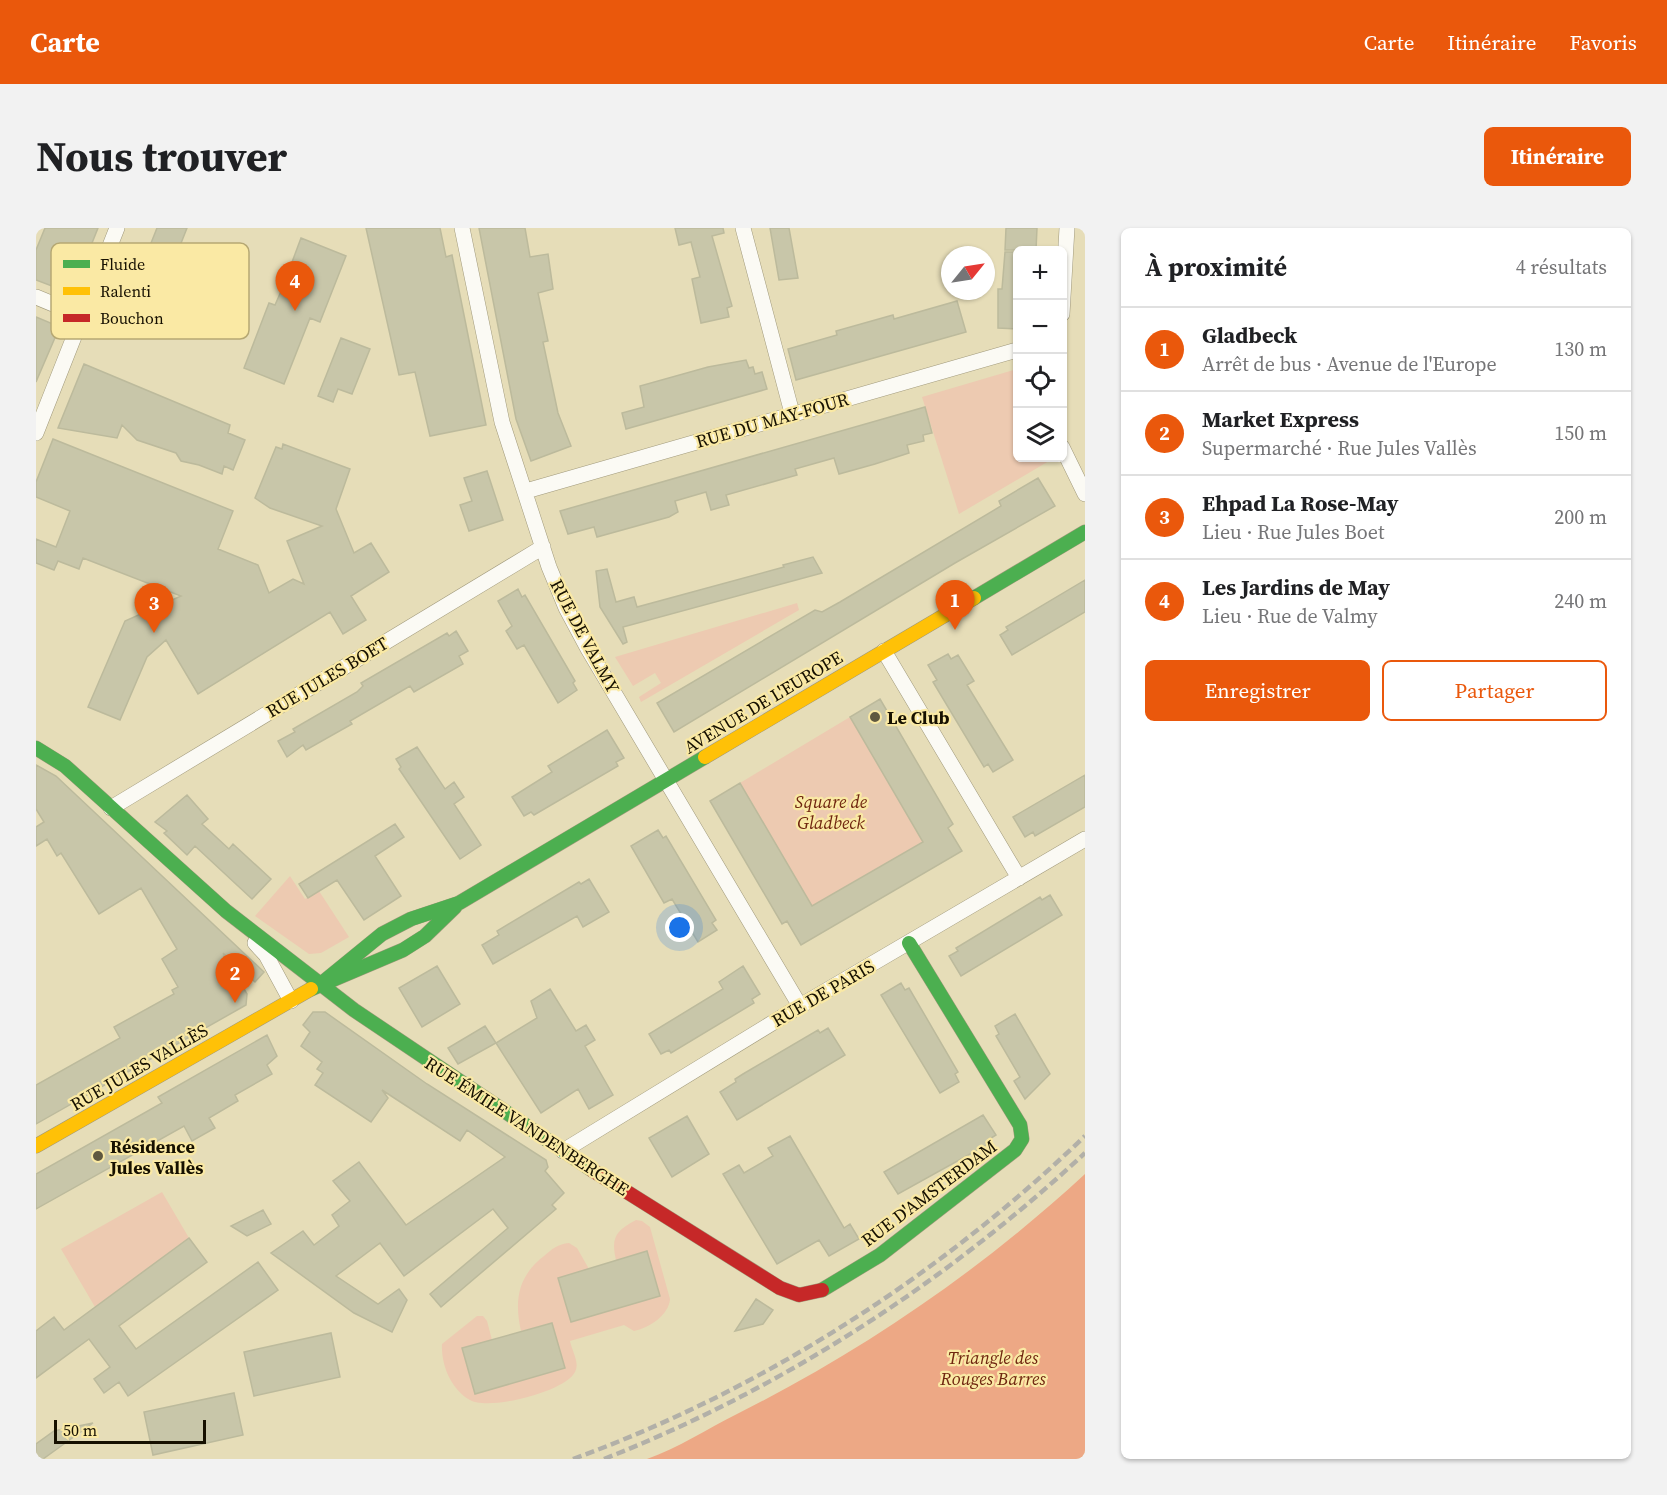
<!DOCTYPE html>
<html lang="fr">
<meta charset="utf-8">
<style>
body{margin:0;font-family:"Source Serif 4",serif;background:#f2f2f2;color:#202124}
.controls{position:absolute;right:18px;top:18px;display:grid;overflow:hidden;border-radius:9px;box-shadow:0 2px 4px #0004}
.controls button{width:54px;height:54px;display:grid;place-items:center;padding:0;border:0;border-bottom:2px solid #e0e0e0;background:#fff;color:#202124;font:30px sans-serif}
.compass{position:absolute;left:905px;top:18px;width:54px;height:54px;border-radius:50%;background:#fff;box-shadow:0 2px 4px #0004;rotate:60deg}
.scale{position:absolute;left:18px;bottom:15px;width:152px;box-sizing:border-box;padding-left:6px;border:3px solid #161000;border-top:0;font-size:16px;line-height:21px;white-space:nowrap;color:#161000;-webkit-text-stroke:4px #fae9a4;paint-order:stroke}
.you{position:absolute;left:644px;top:700px;width:21px;height:21px;margin:-15px;border:4px solid #fff;border-radius:50%;background:#1a73e8;box-shadow:0 0 0 9px #1a73e833}
.badge{display:grid;place-items:center;width:39px;height:39px;border-radius:50%;background:#ea580c;color:#fff;font-size:20px;font-weight:700}
.pin{position:absolute;translate:-50% -50px;filter:drop-shadow(0 2px 3px #0008)}
.pin::after{content:'';position:absolute;top:32px;width:21px;height:18px;background:inherit;clip-path:polygon(0 0,100% 0,50% 100%)}
.list{margin:0;padding:0;list-style:none}
h2{display:flex;justify-content:space-between;align-items:center;height:78px;margin:0;padding:0 24px;font-size:26px}
h2 small{font-size:20px;font-weight:400;color:#757577}
.list li{display:grid;grid-template-columns:39px 1fr auto;gap:18px;align-items:center;box-sizing:border-box;height:84px;padding:0 24px;border-top:2px solid #e0e0e0}
.list b{display:block;font-size:22px;white-space:nowrap}
.list p{margin:0;font-size:20px;white-space:nowrap;color:#757577}
.list em{font-size:20px;font-style:normal;color:#757577}
.actions{display:flex;gap:12px;padding:18px 24px}
.actions a{flex:1;padding:14px 0;border:2px solid #ea580c;border-radius:9px;text-align:center;font-size:21px;color:#ea580c}
.actions .main{background:#ea580c;color:#fff}
.icon{flex:none;width:33px;height:33px;fill:none;stroke:currentColor;stroke-width:2;stroke-linecap:round;stroke-linejoin:round}
.map{position:relative;flex:none;width:1049px;height:1231px;overflow:hidden;border-radius:9px}
header{display:flex;align-items:center;gap:36px;box-sizing:border-box;height:84px;padding:0 30px;background:#ea580c;color:#fff}
header strong{font-size:28px}
nav{display:flex;gap:33px;margin-inline-start:auto;font-size:21px}
.intro{display:flex;align-items:center;justify-content:space-between;box-sizing:border-box;height:144px;padding:0 36px}
h1{margin:0;font-size:42px}
.button{padding:15px 27px;border-radius:9px;background:#ea580c;color:#fff;font-size:21px;font-weight:700}
main{display:flex;gap:36px;padding:0 36px}
aside{flex:1;background:#fff;border-radius:9px;box-shadow:0 2px 4px #0004}
.map>svg:first-child{display:block}
</style>
<header>
<strong>Carte</strong>
<nav><a>Carte</a><a>Itinéraire</a><a>Favoris</a></nav>
</header>
<div class="intro"><h1>Nous trouver</h1><a class="button">Itinéraire</a></div>
<main>
<div class="map">
<svg width="1049" height="1231" viewBox="0 0 1049 1231">
<rect width="100%" height="100%" fill="#e6ddb8"/>
<path fill="#edcab1" d="M981 141V230H1011L1013 233 923 286 886 169Z
M761 375 763 382 605 474 603 469 625 455 619 445 597 458 579 429Z
M814 489 887 614 776 678 704 555Z
M254 648 269 671 283 663 313 709 285 725 273 726 219 688Z
M126 964 153 1010 59 1079 25 1021Z
M600 992 606 993 614 999 634 1071C633 1087 613 1100 598 1103L588 1097 534 1113C536 1123 544 1135 539 1144 529 1164 452 1183 434 1172 415 1161 405 1137 406 1116L441 1088H447L451 1093 456 1112 426 1121 440 1166 529 1140 516 1095 485 1103C478 1072 482 1048 508 1028 516 1021 522 1016 533 1015L541 1020 553 1041 522 1050 624 1068 611 1023 580 1032C575 1010 579 1003 600 992Z"/>
<path fill="#eda885" d="M1049 946V1231H611C642 1220 671 1201 701 1186 828 1122 944 1043 1049 946Z"/>
<path fill="#c8c6a9" stroke="#bcba9c" stroke-width="1.5" d="M9 0H62L38 60 29 63 0 52V22Z
M121 0H151L112 99 88 90 93 79 90 78Z
M330 0H404L410 29 416 27 450 197 394 208 379 144 363 147Z
M443 0H489L494 29 512 26 517 61 502 65 512 113 507 114 522 185 535 218 495 233 480 191Z
M639 0H687L688 5 676 8 696 78 691 80 693 89 665 95 656 51 664 49 655 14 643 17Z
M734 0H753L762 50 743 52Z
M970 0H1001L1000 22H969Z
M265 10 310 28 284 94 274 90 248 156 208 140 233 75 239 77 246 61Z
M969 24H981V101L962 100V61H966Z
M921 73 930 104 760 152 752 121 801 107 800 103 857 87 858 91Z
M0 89 17 96 21 105 0 154Z
M305 110 334 121 316 166 302 161 297 174 282 168Z
M710 132 713 140 717 139 719 146 726 144 731 161 590 201 586 185 608 179 604 158 672 139Z
M48 136 194 197 192 205 209 212 197 242 188 238 186 246 163 237 145 233 140 225 101 212 86 197 81 210 22 200Z
M889 179 896 205 887 207 888 213 871 217 873 225 839 236 803 246 798 230 759 241 761 247 690 267 693 277 675 282 670 264 639 273 642 284 633 289 561 309 558 299 532 306 524 283Z
M17 211 197 283 182 321 222 337 233 365 257 351 268 356 251 313 286 298 234 280 219 270 240 219 246 221 247 216 314 241 300 281 318 325 335 315 353 344 315 368 330 392 307 406 294 384 162 466 130 412 111 429 84 492 52 479 89 393 145 368 47 330 43 341 22 333 18 342 0 335V311L20 319 34 283 0 269V254Z
M451 243 467 292 433 303 424 277 436 273 428 250Z
M1002 250 1019 278 919 335 638 504 621 475 779 382 786 384 804 374 965 278 963 273Z
M777 329 786 345 587 399 591 414 587 416 564 379 560 343 571 341 580 374 598 369 601 379 748 339 747 337Z
M1049 352V384L976 427 964 407 972 402 970 399Z
M482 361 486 369 489 367 539 453 537 455 541 462 522 475 488 417 481 421 470 403 476 398 462 373Z
M420 403 432 423 423 428 427 436 378 464 374 458 314 493 316 496 270 522 267 517 251 529 242 513 259 504 257 501 321 464 327 458 325 455 411 405 413 408Z
M912 426 915 431 922 427 938 453 931 457 977 532 957 544 952 536 948 539 897 454 901 452 892 437Z
M844 471 917 596 912 600 926 623 765 717 751 693 746 696 674 573 704 555 776 678 887 614 814 489Z
M571 502 588 530 580 534 582 538 498 587 495 584 488 588 476 569 516 544 512 538Z
M381 519 409 561 418 554 428 569 418 576 445 617 424 631 363 541 365 539 360 531Z
M0 537 20 548 228 744 219 754 187 725 211 766 210 777 0 896V857L84 810 78 799 138 766 136 762 142 759 126 731 141 721 105 660 63 686 25 625 21 628 11 611 0 618V599L8 594 0 581Z
M1049 547V579L999 608 997 604 989 609 977 589Z
M151 567 172 591 166 596 193 621 197 616 235 651 216 671 159 618 151 627 128 605 131 603 119 594Z
M359 596 368 609 339 628 365 668 328 692 301 652 272 670 263 656Z
M622 602 627 610 630 608 680 692 676 695 681 702 662 714 636 671 628 675 595 618Z
M553 651 573 684 547 699 541 688 457 736 446 717 463 707 461 703 543 654 545 656Z
M1014 667 1026 687 925 748 913 728 922 723 920 720 1004 669 1006 672Z
M401 738 424 776 386 799 363 760Z
M707 738 724 766 716 771 718 775 635 825 633 822 625 826 613 806 687 761 683 754Z
M865 755 869 762 873 760 922 844 919 846 923 854 904 865 845 767Z
M514 761 540 803 550 797 559 812 549 818 577 867 553 881 542 861 505 885 460 815 501 790 495 773Z
M277 784H289L391 856 510 932 512 939 509 943 528 965 516 977 520 981 405 1079 394 1066 472 1000 457 981 368 1048 344 1015 300 1048 342 1076 363 1061 371 1072 356 1104 318 1085 235 1025 267 1003 278 1017 303 998 296 987 314 973 297 953 323 934 370 997 469 929 431 902 424 913 346 862 352 870 335 894 279 857 287 845 281 841 286 834 265 818 274 804 267 797Z
M979 786 1014 846 989 871 978 853 984 849 960 808 963 806 959 798Z
M449 798 460 815 422 836 412 820Z
M792 800 809 827 701 892 684 864 700 854 699 851 707 846 782 802 784 805Z
M231 807 241 828 231 837 236 846 199 867 202 873 173 890 179 900 156 913 148 898 0 981V946L126 875 122 869Z
M947 887 960 907 952 912 954 915 862 966 848 944Z
M651 888 673 926 636 949 613 910Z
M754 908 808 1000 814 996 823 1011 793 1028 783 1012 741 1036 687 946 703 937 708 945 737 928 732 920Z
M227 982 235 996 211 1008 195 998Z
M153 1010 171 1034 83 1098 100 1121 222 1034 242 1062 92 1168 83 1154 68 1165 58 1151 74 1139 53 1111 0 1150V1103L18 1089 28 1102Z
M611 1023 624 1068 535 1094 522 1050Z
M720 1071 737 1082 727 1096 699 1103Z
M516 1095 529 1140 439 1166 426 1120Z
M295 1105 304 1149 218 1168 208 1124Z
M198 1165 207 1207 117 1227 108 1184Z
M57 1195 7 1231H0V1216L18 1203Z"/>
<g fill="none" stroke-linecap="round" stroke-linejoin="round">
<defs>
<path id="street" d="M426 0 466 194 513 339 530 380 552 421 764 778
M707 0 756 185
M0 69 46 88
M1026 86 1031 0
M0 205 81 0
M1026 219 1049 266
M490 263 981 122
M848 423 983 650
M75 580 507 319
M219 715 230 727 255 773
M527 923 764 778 1049 611"/>
<path id="fast" d="M938 370 1049 304
M0 520 29 538 190 683 318 782 556 942
M286 755 346 706 375 691 423 675 669 529
M275 761 367 722 389 708 419 679
M786 1062 844 1027 979 922 986 911 984 897 873 715"/>
<path id="slow" d="M669 529 938 370
M0 918 275 761"/>
<path id="jam" d="M556 942 744 1060 763 1067 786 1062"/>
</defs>
<use href="#street" stroke="#a0997b" stroke-width="16"/>
<use href="#fast" stroke="#a0997b" stroke-width="15"/>
<use href="#slow" stroke="#a0997b" stroke-width="15"/>
<use href="#jam" stroke="#a0997b" stroke-width="15"/>
<use href="#street" stroke="#fbfaf4" stroke-width="15"/>
<use href="#fast" stroke="#4caf50" stroke-width="14"/>
<use href="#slow" stroke="#ffc107" stroke-width="14"/>
<use href="#jam" stroke="#c62828" stroke-width="14"/>
<path stroke="#b2b0a8" stroke-width="4.5" stroke-dasharray="9 4.5" stroke-linecap="butt" d="M537 1231C727 1162 903 1048 1049 908
M568 1231C746 1161 909 1055 1049 925"/>
</g>
<g fill="#5f5840" stroke="#fae9a4" stroke-width="2">
<circle cx="839" cy="489" r="6"/>
<circle cx="62" cy="928" r="6"/>
</g>
<g text-anchor="middle" dominant-baseline="central" stroke-width="4.5" stroke-linejoin="round" paint-order="stroke">
<g font-size="18" fill="#161000" stroke="#fae9a4">
<text transform="translate(736 192) rotate(-16)">RUE DU MAY-FOUR</text>
<text transform="translate(549 408) rotate(62)">RUE DE VALMY</text>
<text transform="translate(291 449) rotate(-31)">RUE JULES BOET</text>
<text transform="translate(727 474) rotate(-31)">AVENUE DE L'EUROPE</text>
<text transform="translate(787 765) rotate(-30)">RUE DE PARIS</text>
<text transform="translate(103 839) rotate(-30)">RUE JULES VALLÈS</text>
<text transform="translate(491 898) rotate(33)">RUE ÉMILE VANDENBERGHE</text>
<text transform="translate(893 965) rotate(-37)">RUE D'AMSTERDAM</text>
</g>
<g font-size="18" font-weight="bold" fill="#161000" stroke="#fae9a4" text-anchor="start">
<text x="851" y="489">Le Club</text>
<text x="74" y="918">Résidence<tspan x="74" dy="21">Jules Vallès</tspan></text>
</g>
<g font-size="18" font-style="italic" fill="#702610" stroke="#fae9a4">
<text x="795" y="573">Square de<tspan x="795" dy="21">Gladbeck</tspan></text>
<text x="957" y="1129">Triangle des<tspan x="957" dy="21">Rouges Barres</tspan></text>
</g>
</g>
<rect x="15" y="15" width="198" height="96" rx="9" fill="#fae9a4" stroke="#b6a873" stroke-width="1.5"/>
<rect x="27" y="32" width="27" height="8" fill="#4caf50"/>
<rect x="27" y="59" width="27" height="8" fill="#ffc107"/>
<rect x="27" y="86" width="27" height="8" fill="#c62828"/>
<g font-size="16" fill="#161000">
<text x="64" y="42">Fluide</text>
<text x="64" y="69">Ralenti</text>
<text x="64" y="96">Bouchon</text>
</g>
</svg>
<div class="controls">
<button>+</button>
<button>−</button>
<button><svg class="icon" aria-label="locate" viewBox="0 0 24 24"><circle cx="12" cy="12" r="6"/><path d="M12 2v4M12 18v4M2 12h4M18 12h4"/></svg></button>
<button><svg class="icon" aria-label="layers" viewBox="0 0 24 24"><path d="M12 4l9 5-9 5-9-5zM3 14l9 5 9-5"/></svg></button>
</div>
<svg class="compass" viewBox="-18 -18 36 36"><path d="M0-13l5 13h-10z" fill="#e53935"/><path d="M0 13l5-13h-10z" fill="#757577"/></svg>
<div class="scale">50 m</div>
<div class="you"></div>
<div class="pin badge" style="left:919px;top:402px">1</div>
<div class="pin badge" style="left:199px;top:775px">2</div>
<div class="pin badge" style="left:118px;top:405px">3</div>
<div class="pin badge" style="left:259px;top:83px">4</div>
</div>
<aside>
<h2>À proximité<small>4 résultats</small></h2>
<ul class="list">
<li><span class="badge">1</span><div><b>Gladbeck</b><p>Arrêt de bus · Avenue de l'Europe</p></div><em>130 m</em></li>
<li><span class="badge">2</span><div><b>Market Express</b><p>Supermarché · Rue Jules Vallès</p></div><em>150 m</em></li>
<li><span class="badge">3</span><div><b>Ehpad La Rose-May</b><p>Lieu · Rue Jules Boet</p></div><em>200 m</em></li>
<li><span class="badge">4</span><div><b>Les Jardins de May</b><p>Lieu · Rue de Valmy</p></div><em>240 m</em></li>
</ul>
<div class="actions"><a class="main">Enregistrer</a><a>Partager</a></div>
</aside>
</main>
